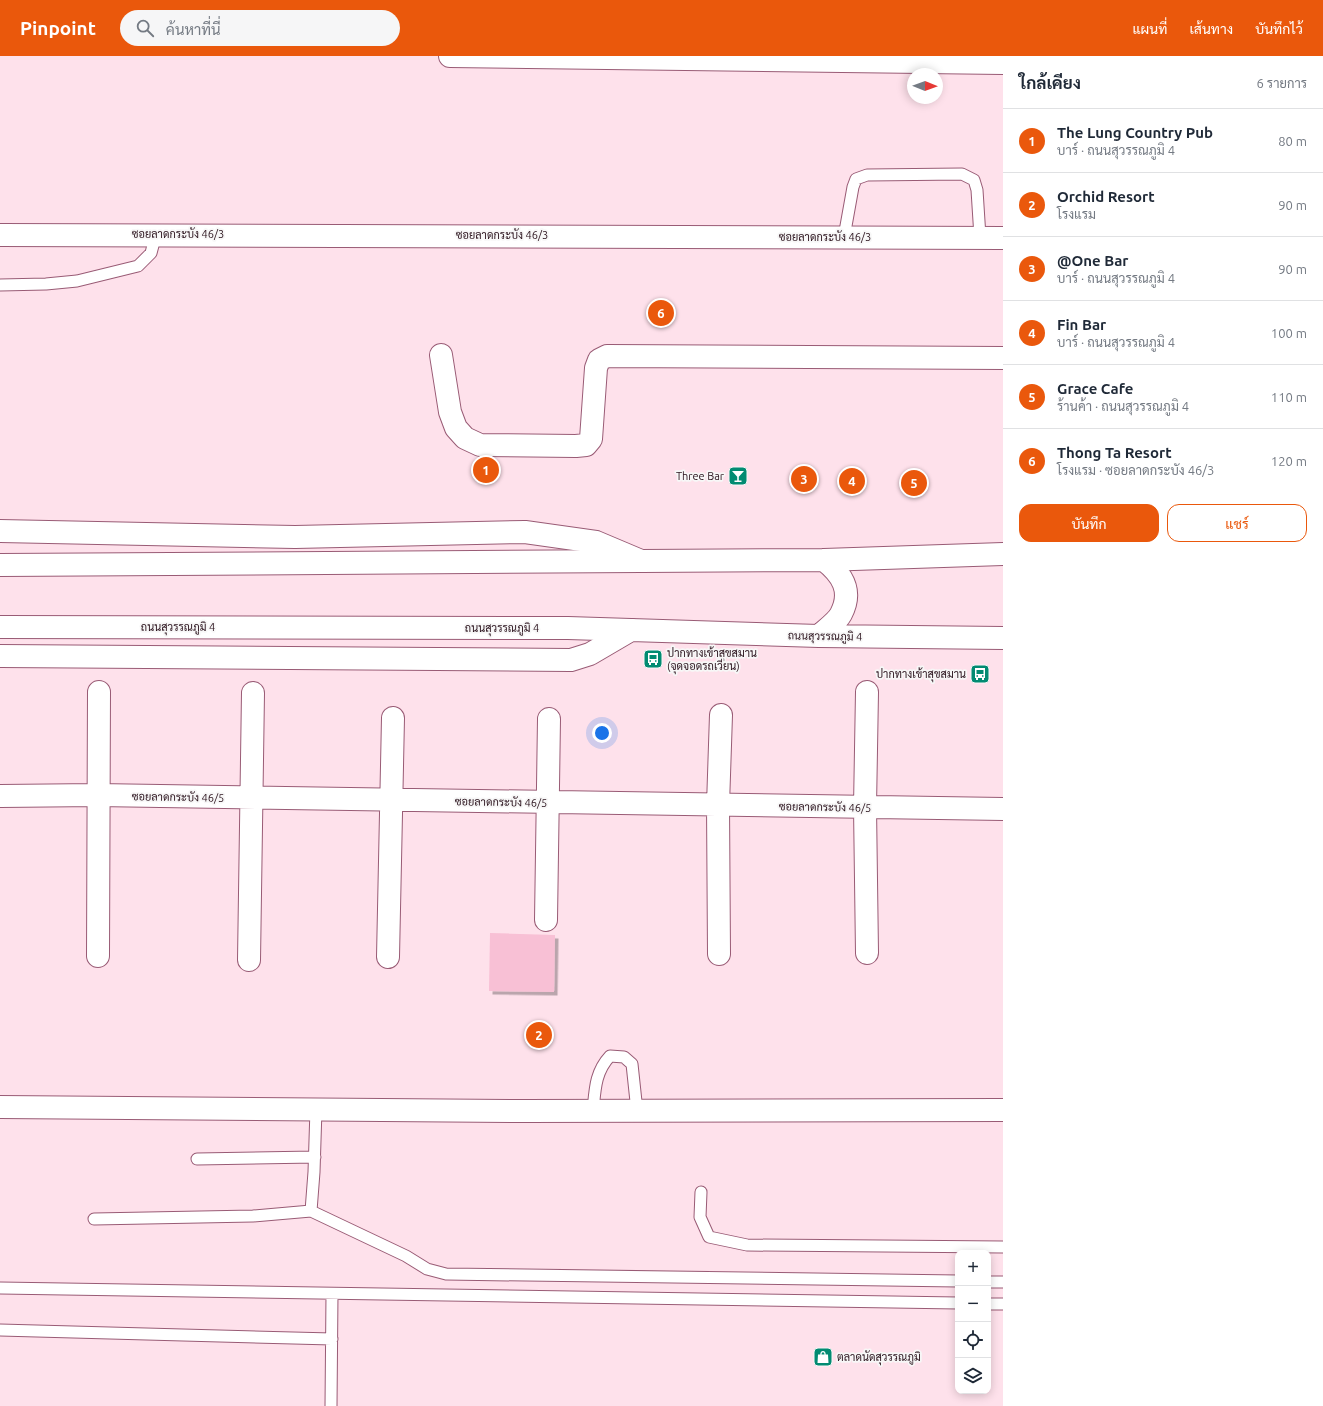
<!DOCTYPE html>
<html lang="th">
<meta charset="utf-8">
<style>
body{margin:0;font-family:Ubuntu,Sarabun,sans-serif;background:#f6f6f7;color:#1f2937}
.controls{position:absolute;right:12px;bottom:12px;display:grid;overflow:hidden;border-radius:8px;box-shadow:0 2px 10px #0003}
.controls button{width:36px;height:36px;display:grid;place-items:center;padding:0;border:0;border-bottom:1px solid #e0e1e3;background:#fff;color:#1f2937;font:20px sans-serif}
.compass{position:absolute;left:907px;top:12px;width:36px;height:36px;border-radius:50%;background:#fff;box-shadow:0 2px 10px #0003;rotate:91deg}
.you{position:absolute;left:602px;top:677px;width:14px;height:14px;margin:-10px;border:3px solid #fff;border-radius:50%;background:#1a73e8;box-shadow:0 0 0 6px #1a73e833}
.badge{display:grid;place-items:center;width:26px;height:26px;border-radius:50%;background:#ea580c;color:#fff;font-size:13px;font-weight:700}
.pin{position:absolute;translate:-50% -50%;border:2px solid #fff;box-shadow:0 1px 4px #0006}
.list{margin:0;padding:0;list-style:none}
h2{display:flex;justify-content:space-between;align-items:center;height:52px;margin:0;padding:0 16px;font-size:17px}
h2 small{font-size:13px;font-weight:400;color:#747a83}
.list li{display:grid;grid-template-columns:26px 1fr auto;gap:12px;align-items:center;box-sizing:border-box;height:64px;padding:0 16px;border-top:1px solid #e0e1e3}
.list b{display:block;font-size:15px;white-space:nowrap}
.list p{margin:0;font-size:13px;white-space:nowrap;color:#747a83}
.list em{font-size:13px;font-style:normal;color:#747a83}
.actions{display:flex;gap:8px;padding:12px 16px}
.actions a{flex:1;padding:9px 0;border:1px solid #ea580c;border-radius:12px;text-align:center;font-size:14px;color:#ea580c}
.actions .main{background:#ea580c;color:#fff}
.icon{flex:none;width:22px;height:22px;fill:none;stroke:currentColor;stroke-width:2;stroke-linecap:round;stroke-linejoin:round}
.map{position:relative;flex:none;width:1003px;height:1350px;overflow:hidden}
header{display:flex;align-items:center;gap:24px;box-sizing:border-box;height:56px;padding:0 20px;background:#ea580c;color:#fff}
header strong{font-size:19px}
nav{display:flex;gap:22px;margin-inline-start:auto;font-size:14px}
.search{width:280px;height:36px;background:#f6f6f7;display:flex;align-items:center;gap:10px;box-sizing:border-box;padding:0 14px;border-radius:22px;color:#747a83;font-size:15px}
main{display:flex}
aside{flex:1;background:#fff}
.map>svg:first-child{display:block}
</style>
<header>
<strong>Pinpoint</strong>
<div class="search"><svg class="icon" aria-label="search" viewBox="0 0 24 24"><circle cx="10" cy="10" r="6"/><path d="M15 15l6 6"/></svg>ค้นหาที่นี่</div>
<nav><a>แผนที่</a><a>เส้นทาง</a><a>บันทึกไว้</a></nav>
</header>
<main>
<div class="map">
<svg width="1003" height="1350" viewBox="0 0 1003 1350">
<defs>
<filter id="shadow"><feDropShadow dx="3.5" dy="3.5" stdDeviation="0" flood-color="#0004"/></filter>
</defs>
<rect width="100%" height="100%" fill="#fee1eb"/>
<path fill="#f8c0d5" filter="url(#shadow)" d="M490 877 555 879 554 936 489 935Z"/>
<g fill="none" stroke-linecap="round" stroke-linejoin="round">
<defs>
<path id="lane" d="M844 181 853 131 856 123 867 119 962 118 974 124 977 134 980 181
M0 229 46 228 77 225 138 210 151 197 156 178
M593 1055C595 1034 595 1016 610 1000L624 1001 632 1008 637 1055
M197 1103 315 1101
M701 1136 700 1161 709 1181 747 1189 1003 1191
M311 1155 406 1200 427 1213 446 1218 958 1225
M94 1163 253 1160 311 1155 314 1116 316 1053
M988 1226H1003
M0 1232 958 1247
M988 1248H1003
M0 1274 332 1283
M331 1350 332 1238"/>
<path id="street" d="M450 0 1003 7
M0 179 1003 182
M441 299 450 356 456 372 465 382 480 389 576 390 586 389 591 383 596 312 599 304 607 300 1003 302
M0 509 641 505
M0 571 568 572 631 574
M867 636 865 751 867 897
M0 740 97 739 1003 753
M546 864 549 663
M719 898 718 749 721 659
M98 900 99 636
M388 901 393 662
M249 904 253 637
M0 1051 524 1055 1003 1054"/>
<path id="secondary" d="M0 475 295 481 525 476 596 486 641 505 824 504 1003 498
M819 580C825 574 837 566 841 558 853 535 842 518 824 504
M0 600 571 604 590 598 631 574 819 580 1003 582"/>
</defs>
<use href="#lane" stroke="#995b75" stroke-width="13"/>
<use href="#street" stroke="#995b75" stroke-width="24"/>
<use href="#secondary" stroke="#995b75" stroke-width="24"/>
<use href="#lane" stroke="#fff" stroke-width="11"/>
<use href="#street" stroke="#fff" stroke-width="22"/>
<use href="#secondary" stroke="#fff" stroke-width="22"/>
</g>
<defs>
<symbol id="bar-square" viewBox="-11 -11 22 22"><rect x="-9" y="-9" width="18" height="18" rx="4" fill="#028b72" stroke="#f7f7f7"/><path d="M-6-5H6L.8 .8V4.5H3.5V6h-7V4.5H-.8V.8Z" fill="#fff"/></symbol>
<symbol id="bus-square" viewBox="-11 -11 22 22"><rect x="-9" y="-9" width="18" height="18" rx="4" fill="#028b72" stroke="#f7f7f7"/><path d="M-5-6H5V4H4V6H2V4H-2V6H-4V4H-5ZM-3.5-4V0h7V-4ZM-3.5 1.2v1.5H-2V1.2ZM2 1.2v1.5H3.5V1.2Z" fill="#fff"/></symbol>
<symbol id="shop-square" viewBox="-11 -11 22 22"><rect x="-9" y="-9" width="18" height="18" rx="4" fill="#028b72" stroke="#f7f7f7"/><path d="M-5-2.5h2.3a2.7 3.5 0 0 1 5.4 0H5L5.5 6h-11ZM-1.5-2.5h3a1.5 2.3 0 0 0-3 0Z" fill="#fff"/></symbol>
</defs>
<g fill-rule="evenodd">
<use href="#bar-square" x="727" y="409" width="22" height="22"/>
<use href="#bus-square" x="642" y="592" width="22" height="22"/>
<use href="#bus-square" x="969" y="607" width="22" height="22"/>
<use href="#shop-square" x="812" y="1290" width="22" height="22"/>
</g>
<g text-anchor="middle" dominant-baseline="central" stroke-width="3.5" stroke-linejoin="round" paint-order="stroke">
<g font-size="11" fill="#2b131d" stroke="#f7f7f7">
<text x="178" y="178">ซอยลาดกระบัง 46/3</text>
<text x="502" y="179">ซอยลาดกระบัง 46/3</text>
<text x="825" y="181">ซอยลาดกระบัง 46/3</text>
<text x="178" y="571">ถนนสุวรรณภูมิ 4</text>
<text x="502" y="572">ถนนสุวรรณภูมิ 4</text>
<text transform="translate(825 580) rotate(1)">ถนนสุวรรณภูมิ 4</text>
<text transform="translate(178 741) rotate(1)">ซอยลาดกระบัง 46/5</text>
<text transform="translate(501 746) rotate(1)">ซอยลาดกระบัง 46/5</text>
<text transform="translate(825 751) rotate(1)">ซอยลาดกระบัง 46/5</text>
</g>
<g font-size="11" fill="#2b131d" stroke="#f7f7f7" text-anchor="end">
<text x="724" y="420">Three Bar</text>
<text x="667" y="597" text-anchor="start">ปากทางเข้าสุขสมาน<tspan x="667" dy="13">(จุดจอดรถเวียน)</tspan></text>
<text x="966" y="618">ปากทางเข้าสุขสมาน</text>
<text x="837" y="1301" text-anchor="start">ตลาดนัดสุวรรณภูมิ</text>
</g>
</g>
</svg>
<div class="controls">
<button>+</button>
<button>−</button>
<button><svg class="icon" aria-label="locate" viewBox="0 0 24 24"><circle cx="12" cy="12" r="6"/><path d="M12 2v4M12 18v4M2 12h4M18 12h4"/></svg></button>
<button><svg class="icon" aria-label="layers" viewBox="0 0 24 24"><path d="M12 4l9 5-9 5-9-5zM3 14l9 5 9-5"/></svg></button>
</div>
<svg class="compass" viewBox="-18 -18 36 36"><path d="M0-13l5 13h-10z" fill="#e53935"/><path d="M0 13l5-13h-10z" fill="#747a83"/></svg>
<div class="you"></div>
<div class="pin badge" style="left:486px;top:414px">1</div>
<div class="pin badge" style="left:539px;top:979px">2</div>
<div class="pin badge" style="left:804px;top:423px">3</div>
<div class="pin badge" style="left:852px;top:425px">4</div>
<div class="pin badge" style="left:914px;top:427px">5</div>
<div class="pin badge" style="left:661px;top:257px">6</div>
</div>
<aside>
<h2>ใกล้เคียง<small>6 รายการ</small></h2>
<ul class="list">
<li><span class="badge">1</span><div><b>The Lung Country Pub</b><p>บาร์ · ถนนสุวรรณภูมิ 4</p></div><em>80 m</em></li>
<li><span class="badge">2</span><div><b>Orchid Resort</b><p>โรงแรม</p></div><em>90 m</em></li>
<li><span class="badge">3</span><div><b>@One Bar</b><p>บาร์ · ถนนสุวรรณภูมิ 4</p></div><em>90 m</em></li>
<li><span class="badge">4</span><div><b>Fin Bar</b><p>บาร์ · ถนนสุวรรณภูมิ 4</p></div><em>100 m</em></li>
<li><span class="badge">5</span><div><b>Grace Cafe</b><p>ร้านค้า · ถนนสุวรรณภูมิ 4</p></div><em>110 m</em></li>
<li><span class="badge">6</span><div><b>Thong Ta Resort</b><p>โรงแรม · ซอยลาดกระบัง 46/3</p></div><em>120 m</em></li>
</ul>
<div class="actions"><a class="main">บันทึก</a><a>แชร์</a></div>
</aside>
</main>
